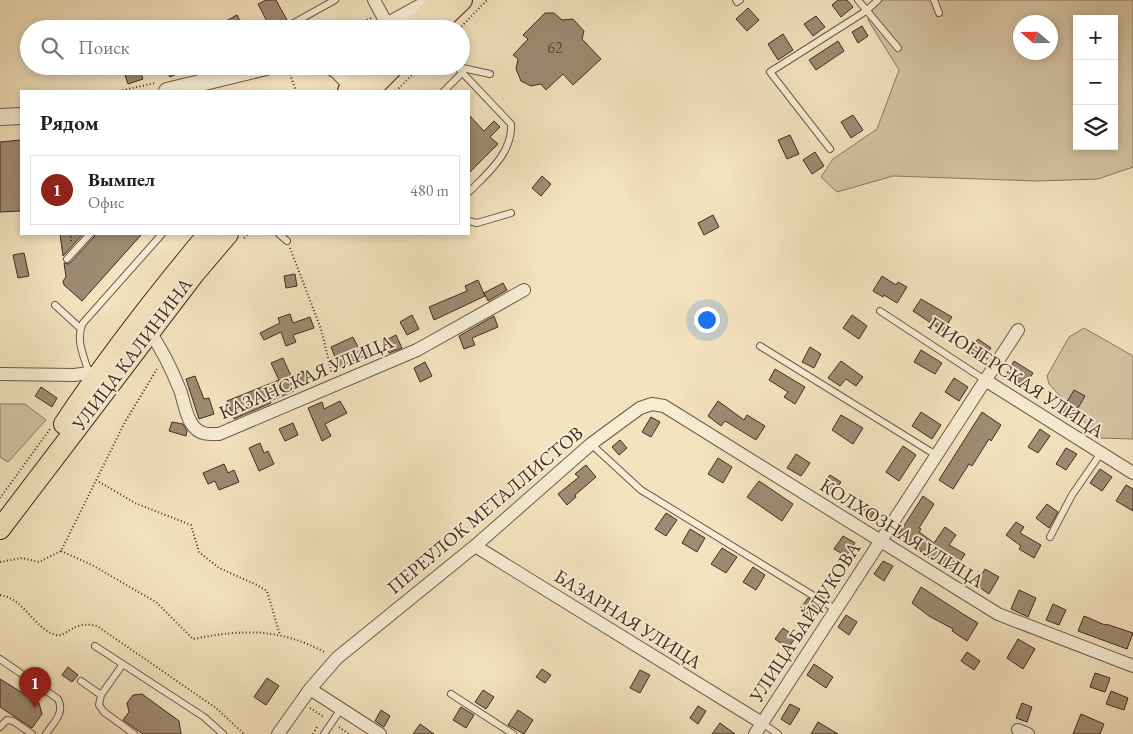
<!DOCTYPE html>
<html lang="ru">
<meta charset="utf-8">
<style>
body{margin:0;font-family:"EB Garamond",serif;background:#f6f6f6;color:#222}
.controls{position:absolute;right:15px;top:15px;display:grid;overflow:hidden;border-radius:0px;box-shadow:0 2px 8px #0003}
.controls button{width:45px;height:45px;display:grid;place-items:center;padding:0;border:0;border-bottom:1px solid #e0e0e0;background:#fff;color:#222;font:25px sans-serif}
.compass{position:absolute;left:1013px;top:15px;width:45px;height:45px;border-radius:50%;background:#fff;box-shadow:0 2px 8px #0003;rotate:290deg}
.you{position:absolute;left:706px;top:319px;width:18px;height:18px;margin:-12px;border:4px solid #fff;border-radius:50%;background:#1a73e8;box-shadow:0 0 0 8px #1a73e833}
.badge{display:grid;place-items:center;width:32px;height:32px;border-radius:50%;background:#8f2418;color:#fff;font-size:16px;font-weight:700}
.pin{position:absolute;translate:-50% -41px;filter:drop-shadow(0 1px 2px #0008)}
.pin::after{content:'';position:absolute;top:26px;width:18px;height:15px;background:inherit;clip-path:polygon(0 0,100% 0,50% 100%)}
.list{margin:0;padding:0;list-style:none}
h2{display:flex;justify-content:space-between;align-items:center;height:65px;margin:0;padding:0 20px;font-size:21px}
h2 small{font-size:16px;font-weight:400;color:#767676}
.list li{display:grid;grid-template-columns:32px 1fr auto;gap:15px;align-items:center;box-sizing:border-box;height:70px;margin:0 10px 10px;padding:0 10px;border:1px solid #e0e0e0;border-radius:0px}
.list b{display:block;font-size:19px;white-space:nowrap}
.list p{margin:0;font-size:16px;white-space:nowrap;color:#767676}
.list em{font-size:16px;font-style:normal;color:#767676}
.icon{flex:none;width:28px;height:28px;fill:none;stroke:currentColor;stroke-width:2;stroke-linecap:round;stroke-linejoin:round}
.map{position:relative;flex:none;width:1133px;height:734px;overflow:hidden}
.search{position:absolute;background:#fff;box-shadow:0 2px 8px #0003;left:20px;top:20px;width:450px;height:55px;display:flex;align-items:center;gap:12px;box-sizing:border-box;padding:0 18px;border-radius:28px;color:#767676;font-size:19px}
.panel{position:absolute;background:#fff;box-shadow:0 2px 8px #0003;left:20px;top:90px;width:450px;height:145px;border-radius:0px}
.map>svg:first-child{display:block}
</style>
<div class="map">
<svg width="1133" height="734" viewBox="0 0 1133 734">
<rect width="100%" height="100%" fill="#f3e3be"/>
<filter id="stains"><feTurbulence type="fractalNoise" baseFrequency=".004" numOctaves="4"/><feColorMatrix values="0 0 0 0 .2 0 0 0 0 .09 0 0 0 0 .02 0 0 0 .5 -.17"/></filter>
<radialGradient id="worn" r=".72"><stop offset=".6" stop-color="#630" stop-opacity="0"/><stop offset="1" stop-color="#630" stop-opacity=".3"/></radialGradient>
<path fill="#d5c4a3" stroke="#8c7862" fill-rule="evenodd" d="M875 0H1133V167L1098 179 1038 181 893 176 837 192 821 177 833 159 877 129 899 70 868 20ZM1077 19H1114V146H1077ZM1020 22H1050V52H1020Z
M1084 328 1133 356V439L1099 438 1049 384 1047 376 1069 337Z
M0 404H25L46 420 8 462 0 457Z"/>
<path fill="#9e8b73" stroke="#422b22" d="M266 0H276L287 20 271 29 258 4Z
M838 0H847L853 7 841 17 832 5Z
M748 8 759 20 747 31 736 19Z
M545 13H554L562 20 573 19 584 31 582 39 601 59 573 85 563 74 546 90 541 84 531 86 521 81 516 69 518 59 513 55 528 39 523 35Z
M237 15 244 29H211Z
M816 16 825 27 813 36 804 24Z
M862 26 868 36 858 43 852 32Z
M783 34 793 50 778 60 768 44Z
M838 41 844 51 816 70 809 60Z
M122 66H138L143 79 128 84Z
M165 66H194L170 77Z
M469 115 484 131 494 121 500 127 490 137 498 144 469 173Z
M853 115 863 130 851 138 841 122Z
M790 135 799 154 787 159 778 140Z
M21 140V211L0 212V142Z
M815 152 824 166 812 174 803 160Z
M542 176 551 184 541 196 532 188Z
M713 215 719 227 704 235 698 223Z
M60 234H83L63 256Z
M95 234H142L82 301 64 285 63 281 66 277 64 263 68 264 71 262 94 237Z
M24 253 29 276 18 278 13 255Z
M295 274 297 286 286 288 284 276Z
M882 276 896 285 898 282 907 287 897 303 884 295 883 297 873 291Z
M478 280 485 296 434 320 429 307 467 291 465 286Z
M503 283 507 290 488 301 484 293Z
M921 299 952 317 943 331 913 311Z
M290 314 293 323 310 317 314 328 293 335 296 342 286 346 281 332 264 340 260 333 280 323 278 318Z
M412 315 419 329 407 335 400 322Z
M852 315 867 326 859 339 843 328Z
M494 316 498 327 472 338 475 345 464 349 459 336Z
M396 335 402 348 389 353 384 341Z
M353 337 359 349 367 345 371 353 335 369 330 359 335 357 331 347Z
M978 339 991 348 982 360 969 351Z
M810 347 821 354 814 368 802 362Z
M921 350 942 363 935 374 914 362Z
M283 358 291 376 303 371 307 381 293 387 294 391 270 401 271 403 234 419 227 401 279 380 271 363Z
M841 361 863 377 856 386 846 379 840 386 828 378Z
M1014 361 1033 373 1024 387 1006 375Z
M425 362 432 376 420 382 414 368Z
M775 369 805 387 795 404 784 397 788 392 769 380Z
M195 376 204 399 209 398 214 414 199 419 186 379Z
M954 378 968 387 959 401 945 392Z
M41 387 57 398 52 407 35 396Z
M1074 390 1085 396 1072 418 1061 412Z
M340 401 347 413 325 424 331 436 322 441 308 408 322 402 324 409Z
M718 401 744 420 747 415 765 426 756 440 725 421 721 426 708 416Z
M921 412 941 425 932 439 912 426Z
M982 412 1001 425 991 441 989 439 972 466 969 464 953 489 939 480Z
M841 415 863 428 853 444 832 430Z
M651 417 660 422 651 437 642 432Z
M172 422 183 424 187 431 186 436 169 431Z
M293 423 298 435 285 441 279 429Z
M1040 429 1050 436 1038 453 1028 447Z
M620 440 627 448 619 455 612 447Z
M260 443 264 453 268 451 274 464 259 471 249 448Z
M903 446 916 455 899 481 886 472Z
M1066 448 1077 454 1066 470 1056 464Z
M796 454 810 463 801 476 787 468Z
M718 458 732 467 723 483 708 474Z
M224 464 228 473 234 470 239 482 219 490 215 481 208 484 203 473Z
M586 465 596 477 575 495 576 497 567 505 558 494 579 477 575 474Z
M1100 469 1112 477 1102 491 1090 483Z
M830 475 841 482 832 496 820 488Z
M759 481 793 504 782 521 747 497Z
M1126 485 1133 489V511L1116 501Z
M923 496 934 504 919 528 921 529 919 532 934 543 945 527 956 535 949 545 965 554 954 571 931 556 930 558 919 550 920 548 898 535Z
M862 501 876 510 869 520 856 511Z
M1047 504 1058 512 1049 528 1036 518Z
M666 513 677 520 666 536 655 529Z
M1016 522 1024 527 1020 533 1041 545 1034 558 1019 549 1021 546 1006 535Z
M690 529 705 538 697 552 682 543Z
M843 536 855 543 846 556 834 549Z
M722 548 737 557 726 573 711 564Z
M883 561 893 566 884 581 874 574Z
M753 567 765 575 756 590 743 582Z
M985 569 999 577 989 594 976 585Z
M921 587 963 614 978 623 967 641 952 631 953 629 929 616 912 603Z
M1019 590 1036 598 1028 617 1011 609Z
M808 598 820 605 812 617 800 609Z
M1053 604 1066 610 1059 625 1046 620Z
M846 615 857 622 849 635 838 627Z
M1084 616 1105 625 1106 624 1133 633 1127 649 1078 631Z
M783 628 796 637 788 648 775 639Z
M1018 639 1035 649 1023 669 1007 658Z
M967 652 980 661 974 670 961 661Z
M814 664 833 677 826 688 807 675Z
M68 667 78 675 72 682 62 675Z
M542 669 551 675 545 683 536 677Z
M640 670 650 675 640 693 630 688Z
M1095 673 1110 678 1105 692 1090 687Z
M267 678 279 686 266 705 254 697Z
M0 679 39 703 42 714 32 728 0 707Z
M483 690 494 697 486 709 475 702Z
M1111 691 1128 698 1124 710 1106 704Z
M142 694 179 721 181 734H143L123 720 129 712 127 703 133 695Z
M1022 703 1032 707 1027 722 1016 718Z
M790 704 800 709 790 725 781 719Z
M698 706 706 711 698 724 690 718Z
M461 707 474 715 466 728 453 720Z
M381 710 390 716 384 727 375 721Z
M518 710 533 720 524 734 508 725Z
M1081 714 1104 724 1100 734H1073Z
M818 722 838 734H811Z
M720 723 735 734H712Z
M420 724 434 734H413Z"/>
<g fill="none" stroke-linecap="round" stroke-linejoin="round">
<defs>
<path id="service" d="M736 0 737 2 740 0
M858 0 898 48
M934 0 939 13
M283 29 335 0
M456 66 511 124C513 152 488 173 469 192
M458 67 490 74
M444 91 462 73
M830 149 770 72 866 11 878 0
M469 221 477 223 511 213
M279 234 287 241
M67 259 90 234
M55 305 80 328
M880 311 985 380
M760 346 936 455
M89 373C84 357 75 339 83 323L162 234
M591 444 641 490 835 609
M1050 537 1072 495 1101 453
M95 646 204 717 223 734
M0 659 58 699C65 713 54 722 46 734
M123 664 101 695 99 705 104 712 134 734
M81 681 101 695
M451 694 513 734
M762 723 778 734
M0 727 7 720 13 721 32 734
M324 734 341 709"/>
<path id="minor" d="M374 0 388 26
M149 331C162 349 172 370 180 390 184 401 186 418 194 427 201 435 209 434 219 434L417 350 524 290
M0 374 74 375 89 373 95 378
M985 380 1133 473
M475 546 762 723
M310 689 380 734
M1018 730 1028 734
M278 734 310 689 337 658 475 546 591 444 640 408 652 404 664 406 998 614 1133 666
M755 734 1018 330"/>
<path id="tertiary" d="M381 29 434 0
M330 66 338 71 353 87
M167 91 270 66
M0 117 21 116"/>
<path id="primary" d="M412 29 441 0
M432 29 462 0
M348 91 374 66
M369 91 394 66
M64 424C108 358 157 295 208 234
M0 529 194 274 228 234"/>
</defs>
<use href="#service" stroke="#6e5949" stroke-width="8"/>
<use href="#minor" stroke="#6e5949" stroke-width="14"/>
<use href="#tertiary" stroke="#6e5949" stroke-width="18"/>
<use href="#primary" stroke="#422b22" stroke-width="22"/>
<path stroke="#422b22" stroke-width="2" stroke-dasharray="1 2.5" stroke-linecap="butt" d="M344 29 371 18
M459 29 487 0
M195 70 202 66
M289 71 296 91
M119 91 155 83
M396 91 421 66
M244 238 248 234
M71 241V234
M290 248 321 329 332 374
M96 480 135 503 191 525 199 552 219 568 257 585 267 591 280 635
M0 498 50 429
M61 551 92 565 156 602 193 639C244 629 280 628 326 653
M0 562 22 558 39 562 61 551 125 422 157 369
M0 595C24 598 33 628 56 635 62 637 68 630 74 628 80 624 89 624 97 626L216 708 244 734
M310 708 324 717
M339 727 349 734
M313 734 317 727"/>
<use href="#service" stroke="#f7edd5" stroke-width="6"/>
<use href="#minor" stroke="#f7edd5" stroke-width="12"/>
<use href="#tertiary" stroke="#f7edd5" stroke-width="16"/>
<use href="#primary" stroke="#f3e3be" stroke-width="20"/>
</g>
<g text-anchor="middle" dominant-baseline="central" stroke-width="4" stroke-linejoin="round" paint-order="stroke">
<g font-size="16" fill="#594336">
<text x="555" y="47">62</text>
</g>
<g font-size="19" fill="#422b22" stroke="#f7edd5">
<text transform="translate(132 354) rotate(-53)">УЛИЦА КАЛИНИНА</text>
<text transform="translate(306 377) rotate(-23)">КАЗАНСКАЯ УЛИЦА</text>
<text transform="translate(1016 377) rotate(33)">ПИОНЕРСКАЯ УЛИЦА</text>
<text transform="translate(485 510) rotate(-40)">ПЕРЕУЛОК МЕТАЛЛИСТОВ</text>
<text transform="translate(902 533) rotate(32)">КОЛХОЗНАЯ УЛИЦА</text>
<text transform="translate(628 619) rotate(32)">БАЗАРНАЯ УЛИЦА</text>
<text transform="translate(805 622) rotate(-57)">УЛИЦА БАЙДУКОВА</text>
</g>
</g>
<rect width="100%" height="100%" filter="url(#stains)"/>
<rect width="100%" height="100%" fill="url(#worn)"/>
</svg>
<div class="controls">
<button>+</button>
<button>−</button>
<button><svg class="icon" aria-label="layers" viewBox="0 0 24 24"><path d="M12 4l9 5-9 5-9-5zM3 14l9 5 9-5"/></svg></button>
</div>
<svg class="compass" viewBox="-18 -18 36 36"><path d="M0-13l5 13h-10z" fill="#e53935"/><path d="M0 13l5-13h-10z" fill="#767676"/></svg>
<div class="you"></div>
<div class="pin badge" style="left:35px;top:708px">1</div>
<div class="search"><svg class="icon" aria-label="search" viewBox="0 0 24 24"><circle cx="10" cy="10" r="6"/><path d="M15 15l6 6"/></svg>Поиск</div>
<section class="panel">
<h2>Рядом<small></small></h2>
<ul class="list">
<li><span class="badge">1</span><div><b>Вымпел</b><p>Офис</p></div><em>480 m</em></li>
</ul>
</section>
</div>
